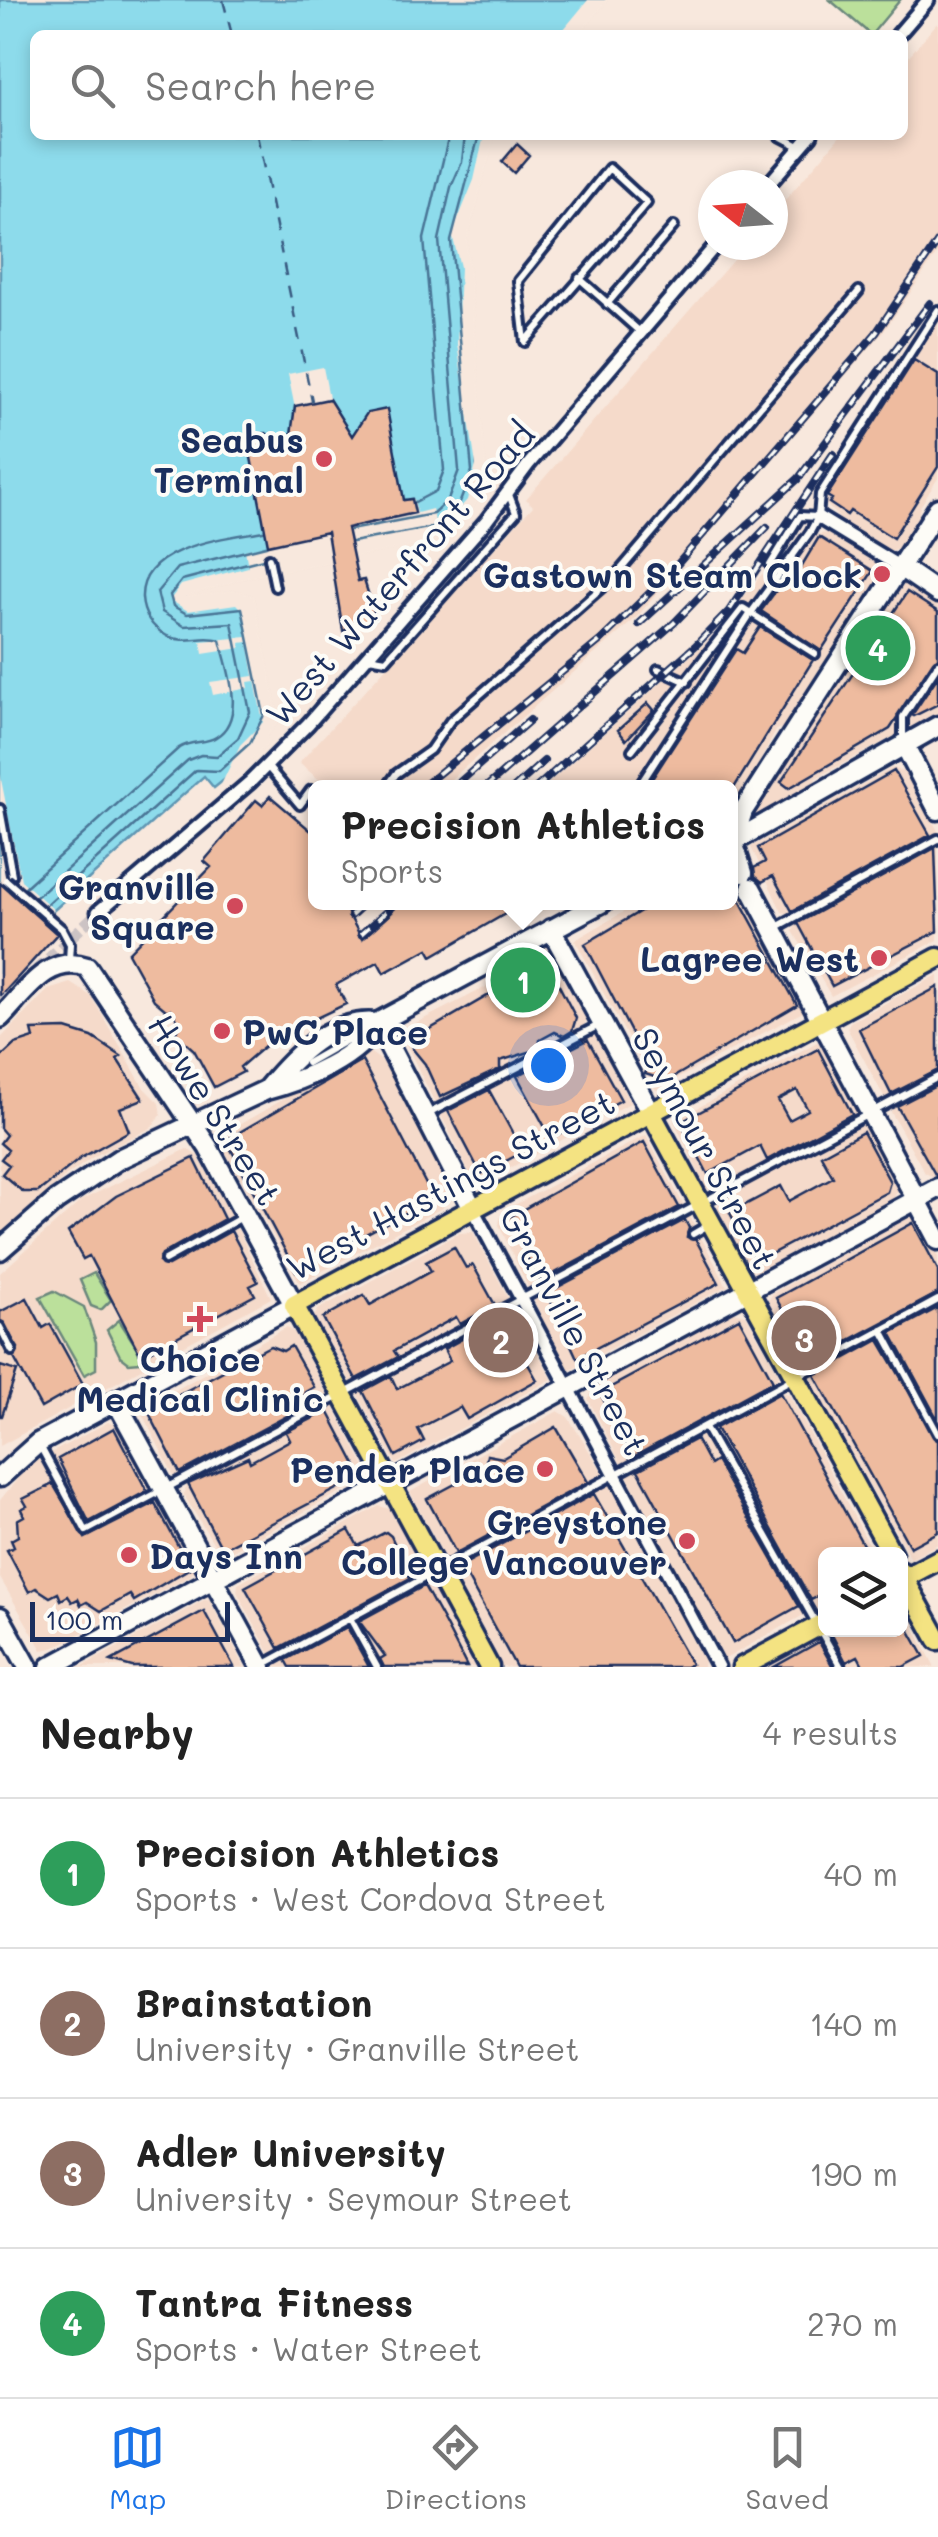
<!DOCTYPE html>
<meta charset="utf-8">
<style>
body{margin:0;font-family:Mali,sans-serif;background:#f6f6f6;color:#222}
.controls{position:absolute;right:30px;bottom:30px;display:grid;overflow:hidden;border-radius:15px;box-shadow:0 5px 15px #0003}
.controls button{width:90px;height:90px;display:grid;place-items:center;padding:0;border:0;border-bottom:2px solid #e0e0e0;background:#fff;color:#222;font:50px sans-serif}
.compass{position:absolute;left:698px;top:170px;width:90px;height:90px;border-radius:50%;background:#fff;box-shadow:0 5px 15px #0003;rotate:287deg}
.scale{position:absolute;left:30px;bottom:25px;width:200px;box-sizing:border-box;padding-left:10px;border:5px solid #1b2f5e;border-top:0;font-size:28px;line-height:35px;white-space:nowrap;color:#1b2f5e;-webkit-text-stroke:8px #fdfcf7;paint-order:stroke}
.you{position:absolute;left:548px;top:1065px;width:35px;height:35px;margin:-25px;border:8px solid #fff;border-radius:50%;background:#1a73e8;box-shadow:0 0 0 15px #1a73e833}
.badge{display:grid;place-items:center;width:65px;height:65px;border-radius:50%;background:#1a73e8;color:#fff;font-size:32px;font-weight:700}
.pin{position:absolute;translate:-50% -50%;border:5px solid #fff;box-shadow:0 2px 10px #0006}
.popup{position:absolute;left:308px;top:780px;width:430px;height:130px;box-sizing:border-box;display:grid;place-content:center;border-radius:15px;background:#fff;filter:drop-shadow(0 2px 8px #0005);font-size:32px;white-space:nowrap;color:#767676}
.popup b{font-size:38px;color:#222}
.popup::after{content:'';position:absolute;left:50%;top:100%;margin-left:-20px;border:20px solid transparent;border-top-color:#fff}
.list{margin:0;padding:0;list-style:none}
h2{display:flex;justify-content:space-between;align-items:center;height:130px;margin:0;padding:0 40px;font-size:42px}
h2 small{font-size:32px;font-weight:400;color:#767676}
.list li{display:grid;grid-template-columns:65px 1fr auto;gap:30px;align-items:center;box-sizing:border-box;height:150px;padding:0 40px;border-top:2px solid #e0e0e0}
.list b{display:block;font-size:38px;white-space:nowrap}
.list p{margin:0;font-size:32px;white-space:nowrap;color:#767676}
.list em{font-size:32px;font-style:normal;color:#767676}
.icon{flex:none;width:55px;height:55px;fill:none;stroke:currentColor;stroke-width:2;stroke-linecap:round;stroke-linejoin:round}
.map{position:relative;flex:none;width:938px;height:1667px;overflow:hidden}
.search{position:absolute;background:#fff;box-shadow:0 5px 15px #0003;left:30px;right:30px;top:30px;height:110px;display:flex;align-items:center;gap:25px;box-sizing:border-box;padding:0 35px;border-radius:15px;color:#767676;font-size:38px}
.sheet{height:730px;background:#fff}
nav{display:flex;justify-content:space-around;align-items:center;box-sizing:border-box;height:140px;border-top:2px solid #e0e0e0;background:#fff;font-size:28px;color:#767676}
nav a{display:grid;justify-items:center;gap:5px}
nav .on{color:#1a73e8}
.map>svg:first-child{display:block}
</style>
<div class="map">
<svg width="938" height="1667" viewBox="0 0 938 1667">
<rect width="100%" height="100%" fill="#f8e8dd"/>
<filter id="ink" filterUnits="userSpaceOnUse"><feTurbulence type="fractalNoise" baseFrequency=".01" numOctaves="2"/><feDisplacementMap in="SourceGraphic" scale="20" xChannelSelector="R" yChannelSelector="G"/><feConvolveMatrix kernelMatrix="1 2 1 2 8 2 1 2 1" color-interpolation-filters="sRGB"/></filter>
<g filter="url(#ink)">
<path fill="#f5daca" d="M938 22V252L884 331 635 619 442 787H328L299 763 533 506 526 499 746 245H773V214L841 135H903V63Z
M938 315V478L920 507 917 525 902 547 890 551 846 526 824 502Z
M804 528 816 535 826 533 879 563 884 574 784 728 777 729 731 816 730 788H543L711 638 762 574 769 578Z
M905 583H911L938 605V713L816 778 813 787 762 817 753 816 837 679Z
M892 768 906 772 938 831 933 837 938 847V940L831 996 793 931 797 922 792 914 782 912 751 847Z
M731 868 804 1003 803 1012 656 1090 575 940 639 903 730 902Z
M549 955 587 1020 583 1027 588 1036H596L630 1103 481 1184 470 1174 401 1034 406 1028Z
M938 975V1175L934 1177 925 1173 891 1112 894 1103 883 1095 847 1028 850 1022Z
M70 983 91 996 144 1088 159 1103 161 1115 151 1128 93 1157 65 1177 0 1234V1039L48 990Z
M817 1042 826 1047 858 1108 856 1115 868 1126 898 1190 893 1199 756 1272 749 1268 717 1208 721 1200 715 1190 706 1188 674 1121Z
M368 1051 386 1064 452 1194 442 1208 300 1283 221 1144V1135Z
M646 1135 727 1286 571 1370 564 1365 499 1225 500 1219 507 1209Z
M187 1149 198 1156 229 1211 271 1298 0 1446V1273L82 1200Z
M910 1217 918 1220 938 1257V1544L911 1559 811 1381 817 1373 812 1363H801L768 1301 773 1293Z
M473 1232 552 1379 396 1464 314 1316 319 1309 459 1233Z
M734 1312 746 1315 779 1375 775 1383 779 1392 789 1394 874 1554H826L825 1603 725 1659 720 1657 588 1399 595 1387Z
M287 1327 295 1333 370 1476 222 1557 183 1494 187 1486 183 1477 174 1476 140 1410Z
M558 1411 568 1417 613 1489 704 1661 703 1667H502L410 1492Z
M108 1422 119 1427 195 1569 190 1576 53 1648 42 1650 0 1578V1500L29 1465Z
M379 1506 390 1509 475 1667H277L237 1592 238 1584Z
M209 1599 245 1667H81L204 1600Z
M901 1602 935 1667H755L826 1630H900Z"/>
<path fill="#bbe09b" stroke="#6b887c" stroke-width="2.5" d="M830 0H900L871 35Z
M94 1273 111 1300 101 1310 91 1306 80 1280Z
M54 1291 84 1307 96 1342V1369L84 1375 40 1297Z
M119 1320 141 1354 140 1362 129 1363 120 1356 107 1330Z"/>
<path fill="#8ddbeb" stroke="#5f96b3" stroke-width="2.5" d="M0 0H603L573 35H35V135H490L461 241 475 387 477 494 445 535 245 573 186 589 183 602 245 596 275 718 235 771 214 788 204 776 54 910 0 970Z"/>
<path fill="#f8e8dd" d="M588 0H608L579 35H559Z
M484 135H495L467 242 486 467 482 492 473 510 450 537 438 534 439 541 246 578 185 597 237 590 254 596 271 677 279 721 267 737 270 742 220 787 240 745 263 722 255 681 248 682 249 688 213 695 210 682 254 676 248 642 240 643 241 648 203 654 201 641 247 637 243 611 236 604 188 611 170 600 181 585 248 567 245 550 268 545 247 437 266 433 313 497 288 374 323 367 347 489 381 482 367 413 387 409 404 500 414 499 417 513 432 509 438 533 467 500 476 465 457 344 460 267 452 234 474 180Z
M0 774 21 880 54 910 0 970Z"/>
<g fill="none" stroke-linecap="round" stroke-linejoin="round">
<path stroke="#497496" stroke-width="2.5" d="M415 502 436 491 444 470 424 239 449 135
M350 530 433 514 448 500 459 470 439 240 451 187 462 162 465 135
M352 542 439 526 458 507 472 471 451 241 479 135
M24 888 179 748C191 740 206 744 216 737 247 718 227 668 220 640 203 634 186 645 167 636 153 628 143 615 142 598 140 546 226 538 263 531
M35 898 188 760 201 755 217 756 238 738 250 712 232 623 184 626 162 612 157 592 177 568 266 546
M45 906 196 770 219 771 250 743 264 715 242 608 187 614 173 606 170 595 182 580 263 559"/>
<path stroke="#385a81" stroke-width="2.5" stroke-dasharray="12 10" stroke-linecap="butt" d="M223 0 232 35
M257 135 312 401"/>
</g>
<path fill="#eebb9f" stroke="#1b2f5e" stroke-width="2.5" fill-rule="evenodd" d="M517 144 529 155 514 173 502 162Z
M914 360 938 375V467L893 538 850 511 847 515 829 503 832 499 827 496Z
M329 399 352 436 367 413 387 409 404 500 412 499 415 513 347 528 358 581 364 580 376 618 343 631 327 532 268 545 247 437 266 433 289 449 295 406Z
M819 537 873 571 821 651 761 611 789 573 795 577Z
M907 592 938 612V657L890 729 789 788 781 782Z
M760 627 813 660 734 788H646L736 649 743 653Z
M938 676V704L914 716 912 715Z
M648 703 654 710 626 740 618 730Z
M894 771 930 835 792 911 773 876 762 882 755 876 754 868 765 862 758 848Z
M270 796 316 835V902H342L362 939 392 912 384 902H526L432 956 428 949 384 973 378 962 336 985 346 1004 274 1038 240 1067 243 1072 214 1087 194 1050 175 1033 180 1025 171 1009 167 1011 154 1000 128 953 211 867 204 861 256 800 262 805Z
M935 848 938 931 832 986 798 923Z
M732 878 739 885 737 895 797 1005 667 1081 645 1074 648 1065 585 944 656 902H730Z
M0 883 57 934 0 997Z
M541 965 550 968 576 1018 572 1031 564 1036 555 1032 540 1040 539 1049 500 1061V1069L440 1097 425 1064 412 1048 413 1039Z
M938 987V1070L891 1094 859 1029Z
M66 1029 92 1037 121 1056 117 1059 143 1099 120 1108 129 1131 81 1158 38 1192H23L2 1174 9 1165 1 1159 8 1150 0 1143 6 1135 0 1128V1058L15 1044 34 1038 32 1030Z
M588 1040 621 1100 551 1138 517 1076Z
M818 1049 852 1114 767 1160 760 1146 708 1174 681 1122ZM797 1090 808 1110 789 1120 778 1100Z
M362 1061 433 1198 296 1271 226 1140Z
M938 1085V1176H936L897 1106Z
M489 1090 523 1152 481 1174 448 1111Z
M863 1132 890 1182 887 1192 756 1262 730 1213 781 1186 789 1201 833 1177 821 1155Z
M644 1142 679 1207 540 1281 506 1219Z
M194 1158 224 1219 162 1254 159 1262 168 1266 231 1231 258 1282 250 1286 255 1295 141 1356 89 1256 83 1259 68 1232 116 1196Z
M685 1220 689 1228 687 1237 696 1240 719 1283 577 1358 547 1293Z
M913 1223 938 1270V1293L810 1361 776 1298Z
M454 1247 466 1268 473 1265 495 1305 460 1324 456 1317 394 1351 398 1357 356 1379 323 1318 364 1295 370 1305 431 1271 426 1262Z
M27 1298 43 1328 50 1324 83 1384 41 1408 14 1358 18 1348 0 1320V1312Z
M938 1308V1420L891 1333Z
M502 1317 537 1380 467 1419 460 1407 418 1429 424 1441 396 1456 363 1391 391 1376 397 1389 450 1361 444 1349Z
M739 1318 773 1381 633 1457 600 1393Z
M879 1340 938 1441V1532L910 1547 815 1375Z
M270 1346 283 1351 291 1346 314 1387 305 1392 298 1410 180 1473 148 1411Z
M0 1366 17 1371 2 1416H0Z
M780 1393 868 1554H826V1592L811 1600 716 1428Z
M328 1411 362 1476 222 1549 188 1484 248 1457 250 1462 290 1440 286 1432Z
M556 1427 588 1482 456 1553 427 1499 485 1468 487 1455 503 1458Z
M114 1428 147 1491 89 1522 58 1459Z
M696 1439 710 1465 716 1461 799 1606 733 1643 638 1470Z
M53 1484 85 1538 155 1503 190 1568 134 1601 130 1595 101 1611 87 1602 81 1605 78 1599 72 1602 68 1596 61 1600 58 1593 50 1597 36 1588 29 1592 7 1550 14 1547 11 1540 18 1536 17 1520 24 1516 21 1509 27 1506 23 1499Z
M594 1494 691 1664 685 1667H516L461 1566Z
M349 1530 358 1546 386 1532 391 1536 410 1578 279 1648 245 1587Z
M424 1586 445 1624 467 1667H384L380 1659 385 1656 359 1621Z
M204 1611 234 1667H132L111 1661Z
M900 1613 924 1656 903 1667H864L858 1656 846 1662 832 1635 842 1630H900Z
M347 1627 369 1667H290L286 1660Z
M819 1642 833 1667H774Z"/>
<g fill="none" stroke-linecap="round" stroke-linejoin="round">
<path stroke="#ccc3c4" stroke-width="11" stroke-dasharray="11 5.5" stroke-linecap="butt" d="M0 1004 98 912"/>
<defs>
<path id="lane" d="M778 135 799 146
M609 168 647 203 525 342 518 281Z
M579 278 640 332
M607 304 674 226
M269 558 275 587
M770 565 800 516 817 517
M369 657 386 660 516 513 508 492
M658 669 687 682
M903 743V717L938 664
M632 750 743 608 815 654
M267 766 300 805 311 790 316 793
M386 788 396 774 430 750 450 721 616 575 859 291
M638 788 751 613 810 532 818 517 820 494 938 310
M0 809 12 875
M777 927 938 839
M62 929 70 944 69 960
M307 1063 363 1031
M426 1115 601 1024
M693 1234 710 1224
M165 1260 244 1216
M0 1327 12 1351
M882 1330 938 1434
M705 1427 841 1667
M39 1444 86 1531 938 1077
M350 1618 377 1667
M265 1664 938 1300"/>
<path id="street" d="M898 35 928 0
M768 185 811 135
M818 517 900 567
M98 912 250 782 308 724 487 520 528 465 716 245
M472 1207 718 1667"/>
<path id="secondary" d="M900 567 938 593
M904 744 938 810
M731 843 938 726
M743 873 733 842 743 811 938 508
M751 888 938 1240
M551 929 651 1113
M0 1018C24 994 48 953 87 967L208 1147 294 1305 38 1443 0 1477
M377 1023 472 1207
M266 1090C294 1056 330 1018 377 1023
M0 1250 56 1201 119 1159 266 1090C304 1080 359 1058 377 1023L603 902
M117 1403 261 1667
M0 1617 28 1667
M50 1667 938 1188"/>
<path id="primary" d="M651 1113 892 1554
M900 1571 938 1640
M900 1580 938 1560
M489 1667 294 1305 938 958
M742 1667 826 1622"/>
</defs>
<use href="#lane" stroke="#1b2f5e" stroke-width="14"/>
<use href="#street" stroke="#1b2f5e" stroke-width="19"/>
<use href="#secondary" stroke="#1b2f5e" stroke-width="25"/>
<use href="#primary" stroke="#1b2f5e" stroke-width="25"/>
<use href="#lane" stroke="#fdfcf7" stroke-width="6"/>
<use href="#street" stroke="#fdfcf7" stroke-width="11"/>
<use href="#secondary" stroke="#fdfcf7" stroke-width="18"/>
<use href="#primary" stroke="#f4e382" stroke-width="18"/>
<defs>
<path id="rail" d="M639 624 799 478 930 303
M421 788 601 640 670 573 876 333 938 241
M453 788 530 720
M485 788 674 623 767 527
M514 788 544 761
M536 788 695 646 729 611 833 454
M351 916 366 902
M361 934 397 902"/>
</defs>
<use href="#rail" stroke="#1b2f5e" stroke-width="8"/>
<use href="#rail" stroke="#fdfcf7" stroke-width="4" stroke-dasharray="11" stroke-linecap="butt"/>
<defs>
<path id="lane-bridge" d="M6 880 62 929"/>
</defs>
<use href="#lane-bridge" stroke="#1b2f5e" stroke-width="14" stroke-linecap="butt"/>
<use href="#lane-bridge" stroke="#fdfcf7" stroke-width="6"/>
</g>
</g>
<g fill="#d1495b" stroke="#fdfcf7" stroke-width="4">
<circle cx="324" cy="459" r="10"/>
<circle cx="882" cy="574" r="10"/>
<circle cx="235" cy="906" r="10"/>
<circle cx="879" cy="958" r="10"/>
<circle cx="222" cy="1031" r="10"/>
<path d="M195 1304h10v10h10v10h-10v10h-10v-10h-10v-10h10z"/>
<circle cx="545" cy="1469" r="10"/>
<circle cx="687" cy="1541" r="10"/>
<circle cx="129" cy="1555" r="10"/>
</g>
<g text-anchor="middle" dominant-baseline="central" stroke-width="8" stroke-linejoin="round" paint-order="stroke">
<g font-size="35" font-weight="bold" fill="#1b2f5e" stroke="#fdfcf7" text-anchor="end">
<text x="304" y="439">Seabus<tspan x="304" dy="40">Terminal</tspan></text>
<text x="862" y="574">Gastown Steam Clock</text>
<text x="215" y="886">Granville<tspan x="215" dy="40">Square</tspan></text>
<text x="859" y="958">Lagree West</text>
<text x="242" y="1031" text-anchor="start">PwC Place</text>
<text x="200" y="1358" text-anchor="middle">Choice<tspan x="200" dy="40">Medical Clinic</tspan></text>
<text x="525" y="1469">Pender Place</text>
<text x="667" y="1521">Greystone<tspan x="667" dy="40">College Vancouver</tspan></text>
<text x="149" y="1555" text-anchor="start">Days Inn</text>
</g>
<g font-size="35" fill="#1b2f5e" stroke="#fdfcf7">
<text transform="translate(399 573) rotate(-49)">West Waterfront Road</text>
<text transform="translate(216 1109) rotate(58)">Howe Street</text>
<text transform="translate(706 1148) rotate(62)">Seymour Street</text>
<text transform="translate(450 1184) rotate(-28)">West Hastings Street</text>
<text transform="translate(575 1330) rotate(62)">Granville Street</text>
</g>
</g>
</svg>
<div class="controls">
<button><svg class="icon" aria-label="layers" viewBox="0 0 24 24"><path d="M12 4l9 5-9 5-9-5zM3 14l9 5 9-5"/></svg></button>
</div>
<svg class="compass" viewBox="-18 -18 36 36"><path d="M0-13l5 13h-10z" fill="#e53935"/><path d="M0 13l5-13h-10z" fill="#767676"/></svg>
<div class="scale">100 m</div>
<div class="you"></div>
<div class="pin badge" style="left:523px;top:980px;background:#2e9e5b">1</div>
<div class="popup"><b>Precision Athletics</b>Sports</div>
<div class="pin badge" style="left:501px;top:1340px;background:#8d6e63">2</div>
<div class="pin badge" style="left:804px;top:1338px;background:#8d6e63">3</div>
<div class="pin badge" style="left:878px;top:648px;background:#2e9e5b">4</div>
<div class="search"><svg class="icon" aria-label="search" viewBox="0 0 24 24"><circle cx="10" cy="10" r="6"/><path d="M15 15l6 6"/></svg>Search here</div>
</div>
<section class="sheet">
<h2>Nearby<small>4 results</small></h2>
<ul class="list">
<li><span class="badge" style="background:#2e9e5b">1</span><div><b>Precision Athletics</b><p>Sports · West Cordova Street</p></div><em>40 m</em></li>
<li><span class="badge" style="background:#8d6e63">2</span><div><b>Brainstation</b><p>University · Granville Street</p></div><em>140 m</em></li>
<li><span class="badge" style="background:#8d6e63">3</span><div><b>Adler University</b><p>University · Seymour Street</p></div><em>190 m</em></li>
<li><span class="badge" style="background:#2e9e5b">4</span><div><b>Tantra Fitness</b><p>Sports · Water Street</p></div><em>270 m</em></li>
</ul>
</section>
<nav>
<a class="on"><svg class="icon" aria-label="map" viewBox="0 0 24 24"><path d="M3 6l6-2 6 2 6-2v14l-6 2-6-2-6 2zM9 4v14M15 6v14"/></svg>Map</a>
<a><svg class="icon" aria-label="directions" viewBox="0 0 24 24"><path d="M12 3l9 9-9 9-9-9zM9 14v-3h6M13 9l2 2-2 2"/></svg>Directions</a>
<a><svg class="icon" aria-label="saved" viewBox="0 0 24 24"><path d="M7 4h10v16l-5-4-5 4z"/></svg>Saved</a>
</nav>
